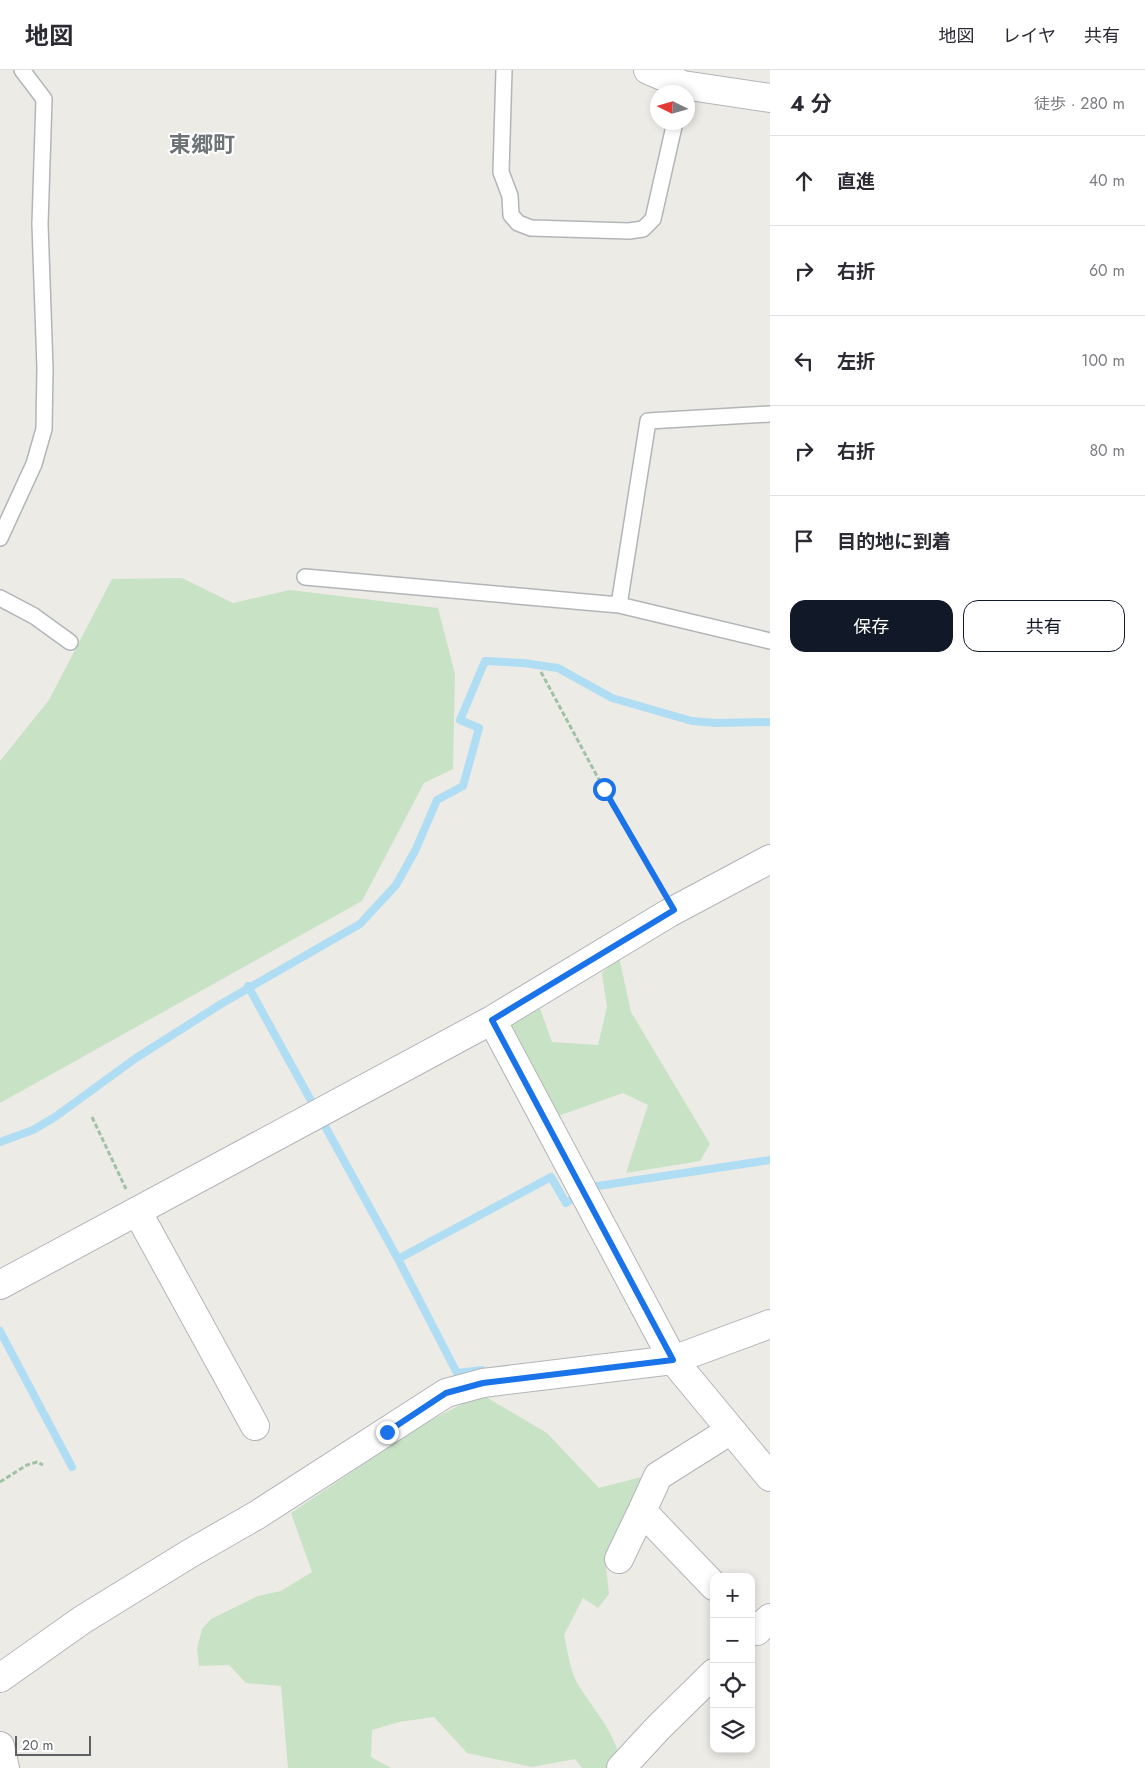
<!DOCTYPE html>
<html lang="ja">
<meta charset="utf-8">
<style>
body{margin:0;font-family:Jost,"Noto Sans JP",sans-serif;background:#f7f7f7;color:#2b2b33}
.controls{position:absolute;right:15px;bottom:15px;display:grid;overflow:hidden;border-radius:10px;box-shadow:0 2px 8px #0003}
.controls button{width:45px;height:45px;display:grid;place-items:center;padding:0;border:0;border-bottom:1px solid #e1e1e2;background:#fff;color:#2b2b33;font:25px sans-serif}
.compass{position:absolute;left:650px;top:15px;width:45px;height:45px;border-radius:50%;background:#fff;box-shadow:0 2px 8px #0003;rotate:275deg}
.scale{position:absolute;left:15px;bottom:12px;width:76px;box-sizing:border-box;padding-left:5px;border:2px solid #5d6164;border-top:0;font-size:14px;line-height:18px;white-space:nowrap;color:#5d6164;-webkit-text-stroke:4px #fff;paint-order:stroke}
.stop{position:absolute;width:15px;height:15px;margin:-11px;border:4px solid #1a73e8;border-radius:50%;background:#fff}
.stop.end{background:#1a73e8;border-color:#fff;box-shadow:0 1px 5px #0008}
.list{margin:0;padding:0;list-style:none}
h2{display:flex;justify-content:space-between;align-items:center;height:65px;margin:0;padding:0 20px;font-size:21px}
h2 small{font-size:16px;font-weight:400;color:#7c7c81}
.list li{display:grid;grid-template-columns:32px 1fr auto;gap:15px;align-items:center;box-sizing:border-box;height:90px;padding:0 20px;border-top:1px solid #e1e1e2}
.list b{display:block;font-size:19px;white-space:nowrap}
.list em{font-size:16px;font-style:normal;color:#7c7c81}
.actions{display:flex;gap:10px;padding:15px 20px}
.actions a{flex:1;padding:11px 0;border:1px solid #111827;border-radius:15px;text-align:center;font-size:18px;color:#111827}
.actions .main{background:#111827;color:#fff}
.icon{flex:none;width:28px;height:28px;fill:none;stroke:currentColor;stroke-width:2;stroke-linecap:round;stroke-linejoin:round}
.map{position:relative;flex:none;width:770px;height:1698px;overflow:hidden}
header{display:flex;align-items:center;gap:30px;box-sizing:border-box;height:70px;padding:0 25px;background:#fff;border-bottom:1px solid #e1e1e2}
header strong{font-size:24px}
nav{display:flex;gap:28px;margin-inline-start:auto;font-size:18px}
main{display:flex}
aside{flex:1;background:#fff}
.map>svg:first-child{display:block}
</style>
<header>
<strong>地図</strong>
<nav><a>地図</a><a>レイヤ</a><a>共有</a></nav>
</header>
<main>
<div class="map">
<svg width="770" height="1698" viewBox="0 0 770 1698">
<rect width="100%" height="100%" fill="#edebe5"/>
<path fill="#c8e2c5" d="M182 508 233 533 290 520 438 538 455 604 453 699 424 713 362 831 0 1033V691L49 630 112 509Z
M619 887 631 942 710 1074 700 1091 626 1103 648 1035 623 1023 555 1047 507 955 538 933 552 972 598 975 607 937 602 903Z
M481 1324 547 1363 599 1418 641 1407 616 1465 606 1497 609 1524 598 1538 583 1528 564 1565C567 1578 570 1599 576 1611 593 1640 614 1659 621 1693L614 1698H582L575 1689 532 1697 467 1683 434 1647 399 1652 372 1660 371 1687 391 1698H288L281 1616 246 1613 229 1595 199 1596 197 1579 202 1559 211 1549 258 1526 281 1521 312 1502 291 1443 420 1356Z"/>
<g fill="none" stroke-linecap="round" stroke-linejoin="round">
<path stroke="#afddf4" stroke-width="8" d="M248 916 398 1189 457 1303 482 1300
M0 1072 33 1060 55 1047 136 988 221 934 360 854 396 815 415 781 437 730 463 716 479 658 460 650 485 591 523 593 558 598 612 628 692 651 716 653 770 652
M398 1189 551 1107 566 1133 591 1117 770 1090
M0 1261 72 1397"/>
<defs>
<path id="lane" d="M504 0 501 102 510 126 511 145 518 153 531 158 629 161 643 159 653 149 675 52
M0 468 34 394 44 359 45 298 40 154 44 29 22 0
M305 507 619 535 770 571
M0 528 34 546 70 572
M619 535 648 351 770 344"/>
<path id="street" d="M648 0 683 15 770 28
M492 950 673 1290 770 1407
M137 1141 255 1356
M0 1215 492 950 669 843 770 789
M619 1489 642 1441
M714 1516 642 1441 658 1406 731 1360
M751 1555 757 1561 770 1548
M0 1608 82 1550 189 1484 257 1445 446 1323 483 1313 673 1290 770 1254
M0 1676 5 1698
M621 1698 658 1658 714 1603"/>
</defs>
<use href="#lane" stroke="#b2b5b8" stroke-width="18"/>
<use href="#street" stroke="#b2b5b8" stroke-width="30"/>
<path stroke="#9fc2a5" stroke-width="3" stroke-dasharray="5 2.5" stroke-linecap="butt" d="M541 602 604 719 661 817
M92 1047 126 1119
M0 1412 27 1395 37 1392 43 1395"/>
<use href="#lane" stroke="#fff" stroke-width="15"/>
<use href="#street" stroke="#fff" stroke-width="28"/>
</g>
<g fill="none" stroke-linecap="round" stroke-linejoin="round">
<path stroke="#1a73e8" stroke-width="6" d="M387 1362 446 1323 483 1313 673 1290 492 950 674 840 604 719"/>
</g>
<g text-anchor="middle" dominant-baseline="central" stroke-width="4" stroke-linejoin="round" paint-order="stroke">
<g font-size="22" font-weight="bold" fill="#6e7375" stroke="#fff">
<text x="202" y="74">東郷町</text>
</g>
</g>
</svg>
<div class="controls">
<button>+</button>
<button>−</button>
<button><svg class="icon" aria-label="locate" viewBox="0 0 24 24"><circle cx="12" cy="12" r="6"/><path d="M12 2v4M12 18v4M2 12h4M18 12h4"/></svg></button>
<button><svg class="icon" aria-label="layers" viewBox="0 0 24 24"><path d="M12 4l9 5-9 5-9-5zM3 14l9 5 9-5"/></svg></button>
</div>
<svg class="compass" viewBox="-18 -18 36 36"><path d="M0-13l5 13h-10z" fill="#e53935"/><path d="M0 13l5-13h-10z" fill="#7c7c81"/></svg>
<div class="scale">20 m</div>
<div class="stop" style="left:604px;top:719px"></div>
<div class="stop end" style="left:387px;top:1362px"></div>
</div>
<aside>
<h2>4 分<small>徒歩 · 280 m</small></h2>
<ul class="list">
<li><svg class="icon" aria-label="ahead" viewBox="0 0 24 24"><path d="M12 20V5M6 11l6-6 6 6"/></svg><div><b>直進</b></div><em>40 m</em></li>
<li><svg class="icon" aria-label="right" viewBox="0 0 24 24"><path d="M7 20v-9h11M14 6l5 5-5 5"/></svg><div><b>右折</b></div><em>60 m</em></li>
<li><svg class="icon" aria-label="left" viewBox="0 0 24 24"><path d="M17 20v-9H6M10 6l-5 5 5 5"/></svg><div><b>左折</b></div><em>100 m</em></li>
<li><svg class="icon" aria-label="right" viewBox="0 0 24 24"><path d="M7 20v-9h11M14 6l5 5-5 5"/></svg><div><b>右折</b></div><em>80 m</em></li>
<li><svg class="icon" aria-label="arrive" viewBox="0 0 24 24"><path d="M6 21V4h12l-3 4 3 4H6"/></svg><div><b>目的地に到着</b></div></li>
</ul>
<div class="actions"><a class="main">保存</a><a>共有</a></div>
</aside>
</main>
